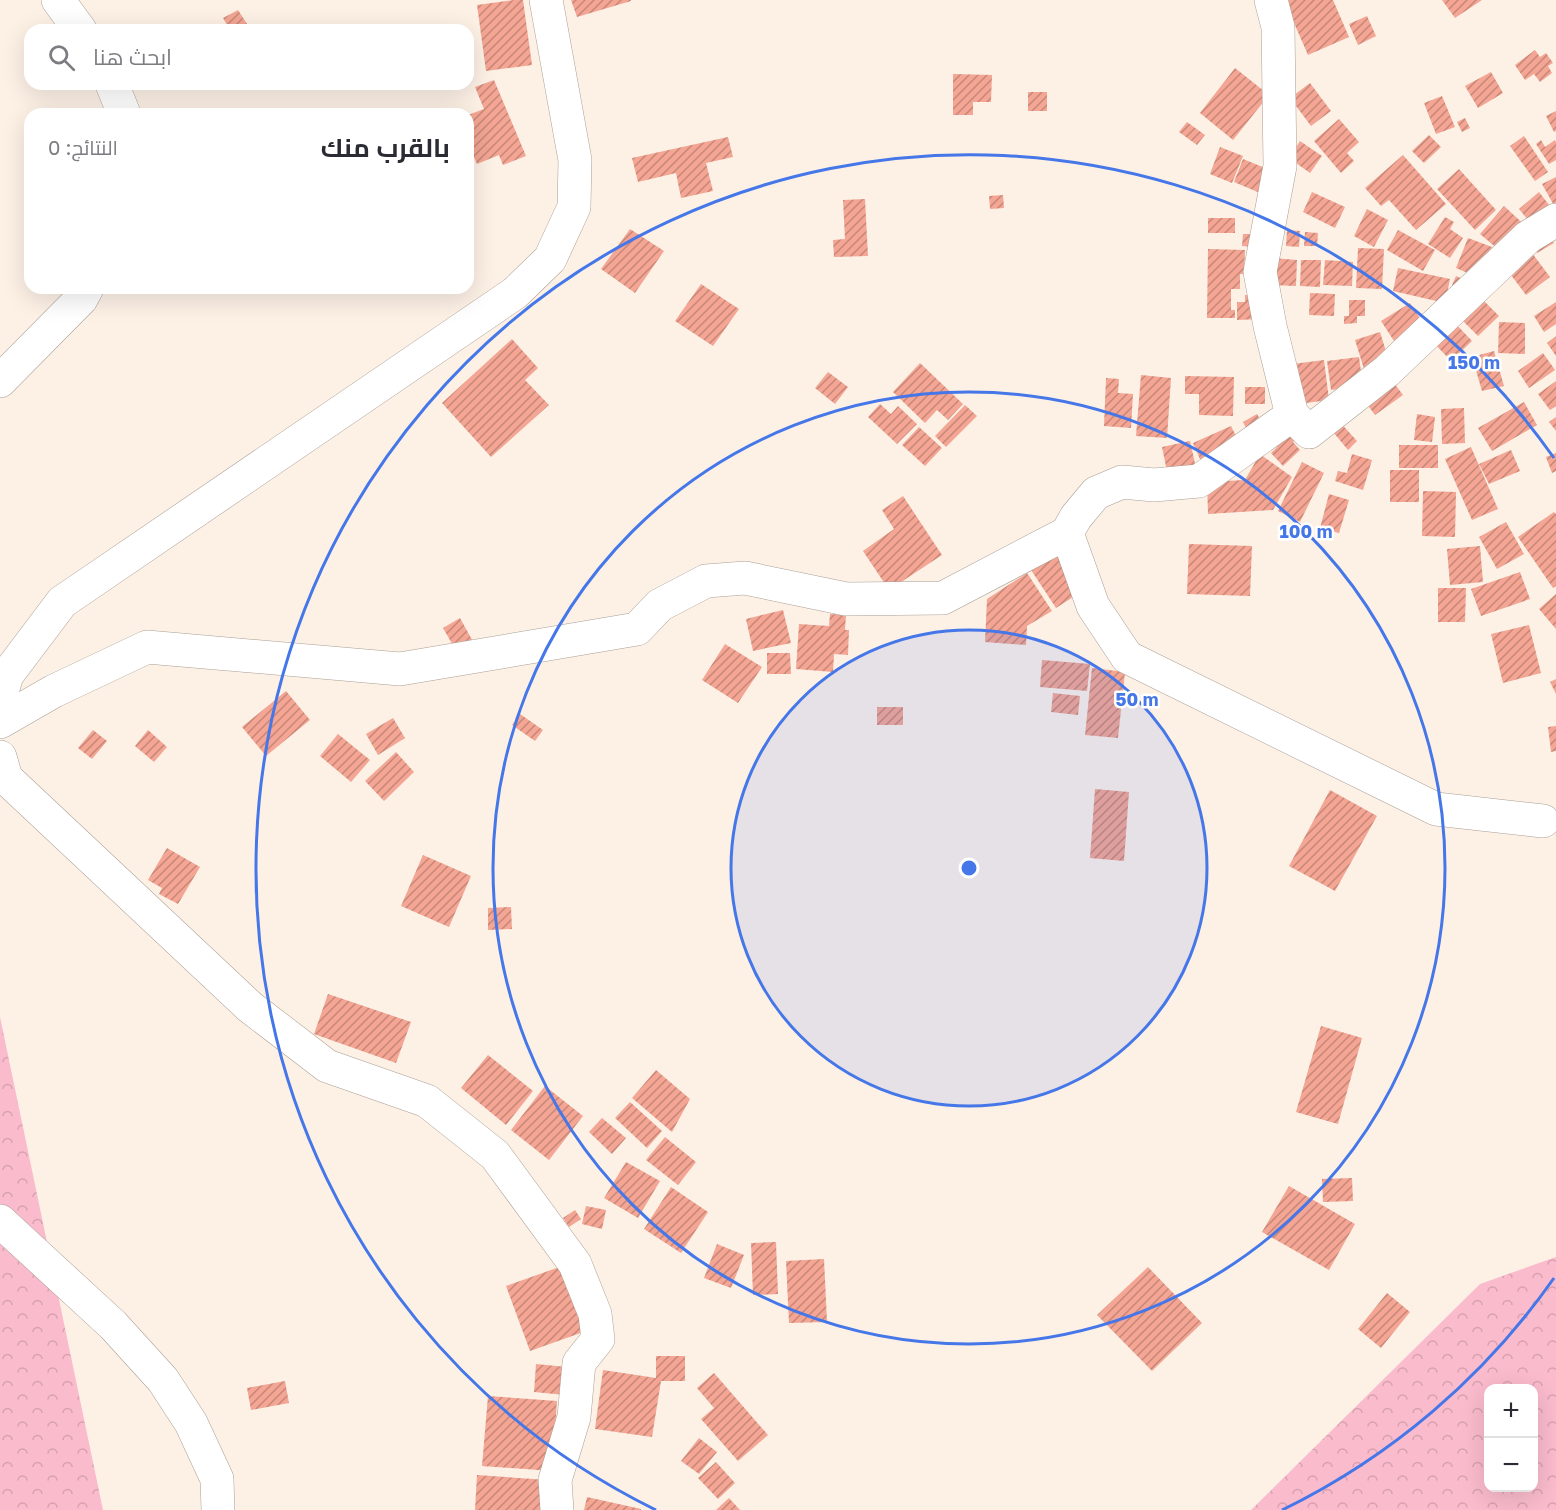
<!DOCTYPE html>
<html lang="ar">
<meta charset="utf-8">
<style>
body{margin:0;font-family:"Golos Text",Cairo,sans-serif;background:#f2f2f3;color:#2b2b33;direction:rtl}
.controls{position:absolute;right:18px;bottom:18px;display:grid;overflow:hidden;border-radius:12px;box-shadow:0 6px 24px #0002}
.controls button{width:54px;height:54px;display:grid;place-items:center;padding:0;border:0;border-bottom:2px solid #e1e1e2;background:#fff;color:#2b2b33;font:30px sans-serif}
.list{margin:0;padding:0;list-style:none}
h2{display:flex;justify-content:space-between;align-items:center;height:78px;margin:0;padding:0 24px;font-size:26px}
h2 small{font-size:20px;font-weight:400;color:#7c7c81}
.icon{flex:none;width:33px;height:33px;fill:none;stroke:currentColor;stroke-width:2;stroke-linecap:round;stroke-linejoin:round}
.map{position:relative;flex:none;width:1556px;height:1510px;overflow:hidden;direction:ltr}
.search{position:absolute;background:#fff;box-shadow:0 6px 24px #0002;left:24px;top:24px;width:450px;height:66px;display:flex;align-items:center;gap:15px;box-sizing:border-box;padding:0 21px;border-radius:18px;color:#7c7c81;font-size:22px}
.panel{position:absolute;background:#fff;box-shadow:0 6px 24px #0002;left:24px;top:108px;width:450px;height:186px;border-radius:18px;direction:rtl}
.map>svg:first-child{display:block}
</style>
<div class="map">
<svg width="1556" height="1510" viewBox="0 0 1556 1510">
<defs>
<pattern id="forest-crowns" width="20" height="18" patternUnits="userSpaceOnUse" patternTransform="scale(1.5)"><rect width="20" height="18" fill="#fabbcc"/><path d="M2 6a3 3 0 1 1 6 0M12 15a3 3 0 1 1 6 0" fill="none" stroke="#d7a1af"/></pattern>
<pattern id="building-hatch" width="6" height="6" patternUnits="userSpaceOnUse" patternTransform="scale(1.5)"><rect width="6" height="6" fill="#f4a593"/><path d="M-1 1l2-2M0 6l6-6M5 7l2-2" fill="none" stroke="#c68778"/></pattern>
</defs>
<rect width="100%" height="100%" fill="#fdf1e6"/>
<path fill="url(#forest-crowns)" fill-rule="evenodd" d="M0 1017 103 1510H0Z
M1556 1257V1510H1251L1480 1284ZM1488 1388H1534V1488H1488Z"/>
<path fill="url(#building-hatch)" d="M514 0H523L532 65 486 71 477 5Z
M571 0H631V1L577 17Z
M1284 0H1333L1349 37 1308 55Z
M1442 0H1482L1455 18Z
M238 10 249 27 244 30H230L223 18Z
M1367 16 1376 36 1358 45 1349 24Z
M1535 50 1540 57 1546 53 1553 63 1548 66 1552 73 1540 82 1534 74 1525 80 1515 65Z
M1235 68 1269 95 1233 140 1200 113Z
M1491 72 1503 93 1478 108 1465 86Z
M953 74 992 75 991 102H973V115H953Z
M494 80 526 156 503 165 499 155 477 164 468 144V115L484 109 475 87Z
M1310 83 1331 111 1311 126 1290 98Z
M1028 92H1047V111H1028Z
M1442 96 1455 127 1436 134 1424 103Z
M1556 111V131L1554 132 1546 116Z
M1465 118 1470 128 1462 132 1457 122Z
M1339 119 1359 142 1347 153 1354 161 1341 173 1314 141Z
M1187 122 1205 135 1197 145 1179 132Z
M1429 135 1441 147 1424 163 1412 151Z
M1524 136 1548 172 1535 181 1510 146Z
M728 137 733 157 706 163 713 191 681 198 676 173 638 182 632 158Z
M1541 140 1545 147 1555 140 1556 142V160L1549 164 1536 144Z
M1300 141 1322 156 1310 173 1289 158Z
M1220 147 1243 156 1232 183 1210 174Z
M1403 155 1446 204 1416 230 1389 200 1381 206 1365 188Z
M1243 159 1270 170 1260 193 1234 182Z
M1459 169 1496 210 1475 230 1437 189Z
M1556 177V209L1542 184Z
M1312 192 1345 207 1335 228 1303 212Z
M1539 192 1553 210 1533 226 1519 209Z
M1003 195 1004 208 990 209 989 196Z
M865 199 868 256 834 257 833 240 845 239 843 200Z
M1504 206 1528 228 1505 255 1480 234Z
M1367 209 1388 220 1374 247 1354 236Z
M1445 217 1454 222 1450 229 1463 238 1450 258 1428 244Z
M1208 218H1235V233H1208Z
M630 229 664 251 635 293 601 269Z
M1287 230 1300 231 1299 247 1286 246Z
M1398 230 1435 250 1423 271 1387 250Z
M1305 232 1318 233 1317 246H1304Z
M1546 232 1554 243 1537 253 1530 242Z
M1243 234H1255L1254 247 1242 246Z
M1468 238 1492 247 1479 278 1456 268Z
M1526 245 1550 277 1526 295 1502 263Z
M1358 248 1384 249 1382 289 1356 288Z
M1208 249 1245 250 1244 274H1240V289H1231V310H1235V318H1207Z
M1273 258 1297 260 1296 286 1272 285Z
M1301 260H1321L1320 287 1300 286Z
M1325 260 1353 262 1352 286 1323 285Z
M1398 268 1450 279 1445 303 1393 291Z
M1456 276 1472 283 1467 292 1452 285Z
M701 284 739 309 713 346 675 321Z
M1310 293 1335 294 1334 316 1309 315Z
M1245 295H1261V319L1237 320V302H1245Z
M1478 295 1499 316 1478 336 1457 315Z
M1349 300H1365V316H1357V323L1344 324V316H1349Z
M1556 302V324L1544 332 1534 316Z
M1410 303 1423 323 1394 341 1381 321Z
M1452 320 1472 341 1451 361 1431 340Z
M1499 322 1525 323V354L1498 353Z
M1380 332 1389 361 1364 369 1355 340Z
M1556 336V356L1547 343Z
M512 339 538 368 525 380 549 405 491 457 442 403Z
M1494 351 1504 386 1482 391 1472 357Z
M1543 353 1555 370 1529 388 1518 371Z
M1359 357 1363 386 1331 390 1327 361Z
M1324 360 1329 400 1298 404 1293 364Z
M920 363 963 404 948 420 937 410 925 423 893 392Z
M828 372 848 387 835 404 815 388Z
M1141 375 1171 378 1167 438 1136 436Z
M1388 375 1403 395 1375 415 1360 395Z
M1185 376 1234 377 1233 416 1199 415V394H1185Z
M1106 378 1119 379 1118 393 1133 394 1131 428 1104 426Z
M1556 381V406L1550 410 1538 394Z
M1245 387H1265V404H1245Z
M1524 402 1537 425 1492 451 1478 428Z
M880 404 891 414 898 406 917 424 897 444 868 417Z
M965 405 977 416 946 447 935 436Z
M1464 408 1465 443 1442 444 1441 409Z
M1257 414 1263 424 1248 432 1243 422Z
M1417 414 1435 417 1432 442 1414 440Z
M1556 417V431L1549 422Z
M1338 420 1357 441 1348 450 1329 427Z
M1231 426 1242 448 1203 466 1193 443Z
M919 427 942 448 925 466 902 445Z
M1300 435 1293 442 1300 450 1283 466 1271 453 1277 447 1271 440Z
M1190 441 1196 468 1169 481 1162 447Z
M1399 445H1438V468H1399Z
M1471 447 1498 509 1472 520 1445 459Z
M1511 450 1520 471 1489 484 1479 464Z
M1556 453V471L1552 473 1546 457Z
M1260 454 1292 477 1273 510 1208 514 1207 482 1245 480Z
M1352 454 1372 460 1363 490 1335 481 1338 471 1347 473Z
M1302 462 1324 473 1300 522 1278 511Z
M1390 470H1419V502H1390Z
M1423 491 1456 492 1455 537 1422 536Z
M1329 494 1349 500 1339 533 1320 528Z
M903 496 942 555 889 590 863 551 894 529 882 510Z
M1554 512 1556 514V586L1553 588 1518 537Z
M1506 522 1524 554 1497 569 1479 537Z
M1189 544 1252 546 1250 596 1187 594Z
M1480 546 1483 582 1450 585 1447 549Z
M1059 552 1084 590 1056 608 1031 570Z
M1520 572 1530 599 1481 616 1471 589Z
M1027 573 1052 611 1027 626 1026 645 985 642 987 599Z
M1438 588H1466L1465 622H1438Z
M1556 594V629L1539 609Z
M783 610 791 643 753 651 746 619Z
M830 614 846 615 845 630H849L848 655 834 654 833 672 796 669 799 624 829 626Z
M460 618 476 647 459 656 443 628Z
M1529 625 1541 673 1503 683 1491 634Z
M725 644 762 667 738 703 702 680Z
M767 653H790L791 674H767Z
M1042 660 1090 664 1087 691 1040 687Z
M1092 668 1125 672 1118 738 1085 735Z
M1556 679V694L1550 682Z
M286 691 310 720 266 756 242 727Z
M1053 693 1080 696 1078 715 1051 712Z
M877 707H903V725H877Z
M520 714 543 730 535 741 512 725Z
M393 718 405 738 378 755 366 734Z
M1556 726V751L1551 752 1548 727Z
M93 730 107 741 92 759 78 748Z
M148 730 167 747 154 762 135 746Z
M338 734 370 760 351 782 320 756Z
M396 752 414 772 384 801 365 781Z
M1095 789 1129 792 1124 861 1090 858Z
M1330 790 1377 816 1335 891 1289 866Z
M167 848 200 867 178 904 159 894 162 888 148 880Z
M423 855 471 876 449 927 401 906Z
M511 907 512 929 488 930V908Z
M328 994 411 1022 396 1063 314 1034Z
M1321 1026 1362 1038 1338 1124 1296 1112Z
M488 1055 533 1091 506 1125 461 1088Z
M656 1070 690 1099 672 1132 632 1098Z
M545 1086 583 1116 549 1160 511 1130Z
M630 1102 662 1131 647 1148 615 1118Z
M602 1118 626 1138 612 1154 589 1132Z
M665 1137 696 1162 678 1185 646 1160Z
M626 1162 660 1181 638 1218 604 1198Z
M1352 1178 1353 1201 1323 1202 1322 1179Z
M1289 1186 1355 1224 1329 1270 1262 1232Z
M671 1187 708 1212 681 1253 644 1229Z
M586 1206 606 1210 602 1229 582 1224Z
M575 1210 581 1219 569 1227 563 1218Z
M776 1242 778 1294 753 1295 751 1243Z
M717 1244 744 1255 731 1288 704 1278Z
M824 1259 827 1322 789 1323 786 1261Z
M565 1265 589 1330 530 1351 506 1286Z
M1148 1267 1202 1323 1152 1371 1097 1315Z
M1387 1293 1410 1312 1381 1348 1358 1329Z
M656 1356H685V1381H661L652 1437 595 1429 603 1370 656 1378Z
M536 1364 567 1367 565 1395 534 1392Z
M714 1373 768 1435 738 1461 701 1419 714 1408 697 1388Z
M285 1381 289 1403 251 1410 247 1388Z
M488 1396 557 1401 552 1471 482 1466Z
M699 1438 717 1452 699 1474 681 1461Z
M716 1462 735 1483 718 1499 698 1478Z
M477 1475 547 1480 545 1510H475Z
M587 1497 641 1509V1510H584Z
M729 1498 740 1510H716Z"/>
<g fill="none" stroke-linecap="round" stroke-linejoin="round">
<defs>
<path id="minor" d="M1271 0 1278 27 1280 166 1260 272 1270 326 1292 415 1199 481 1154 485 1122 482 1096 493 1076 517 1067 533 1093 606 1127 657 1436 809 1543 821
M1292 415 1309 432 1387 371 1528 237 1556 220
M0 699 7 675 62 602 515 293 550 259 574 207 575 160 546 0
M0 722 54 691 147 647 400 669 637 629 660 605 706 581 745 578 846 599 943 598 1067 533
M0 757 6 778 250 1007 327 1066 427 1101 495 1155 575 1264 595 1314 598 1339 579 1363 574 1417 555 1480 557 1510"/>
<path id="secondary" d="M58 0 80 30
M112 84 124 114
M0 381 81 299 87 288
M0 1221 113 1325 163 1380 191 1423 217 1479 218 1510"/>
</defs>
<use href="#minor" stroke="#aa9f95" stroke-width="34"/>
<use href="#secondary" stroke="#aa9f95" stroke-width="34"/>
<use href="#minor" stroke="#fff" stroke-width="33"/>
<use href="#secondary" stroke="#fff" stroke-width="33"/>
</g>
<circle cx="969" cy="868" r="238" fill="#4577e8" fill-opacity=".12"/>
<g fill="none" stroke="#4577e8" stroke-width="3">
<circle cx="969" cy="868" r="238"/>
<circle cx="969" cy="868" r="476"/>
<path d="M1554 1278A714 714 0 0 1 1282 1510M656 1510A714 714 0 1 1 1554 458"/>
</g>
<circle cx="969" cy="868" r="9" fill="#4577e8" stroke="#fff" stroke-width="3"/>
<g font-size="18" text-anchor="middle" font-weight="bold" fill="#4577e8" stroke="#fff" stroke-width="5" stroke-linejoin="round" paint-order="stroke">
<text x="1474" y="369">150 m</text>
<text x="1306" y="538">100 m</text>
<text x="1137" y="706">50 m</text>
</g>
</svg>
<div class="controls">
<button>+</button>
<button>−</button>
</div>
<div class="search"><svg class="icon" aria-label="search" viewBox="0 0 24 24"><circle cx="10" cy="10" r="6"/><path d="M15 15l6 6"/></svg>ابحث هنا</div>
<section class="panel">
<h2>بالقرب منك<small>النتائج: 0</small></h2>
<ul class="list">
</ul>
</section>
</div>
